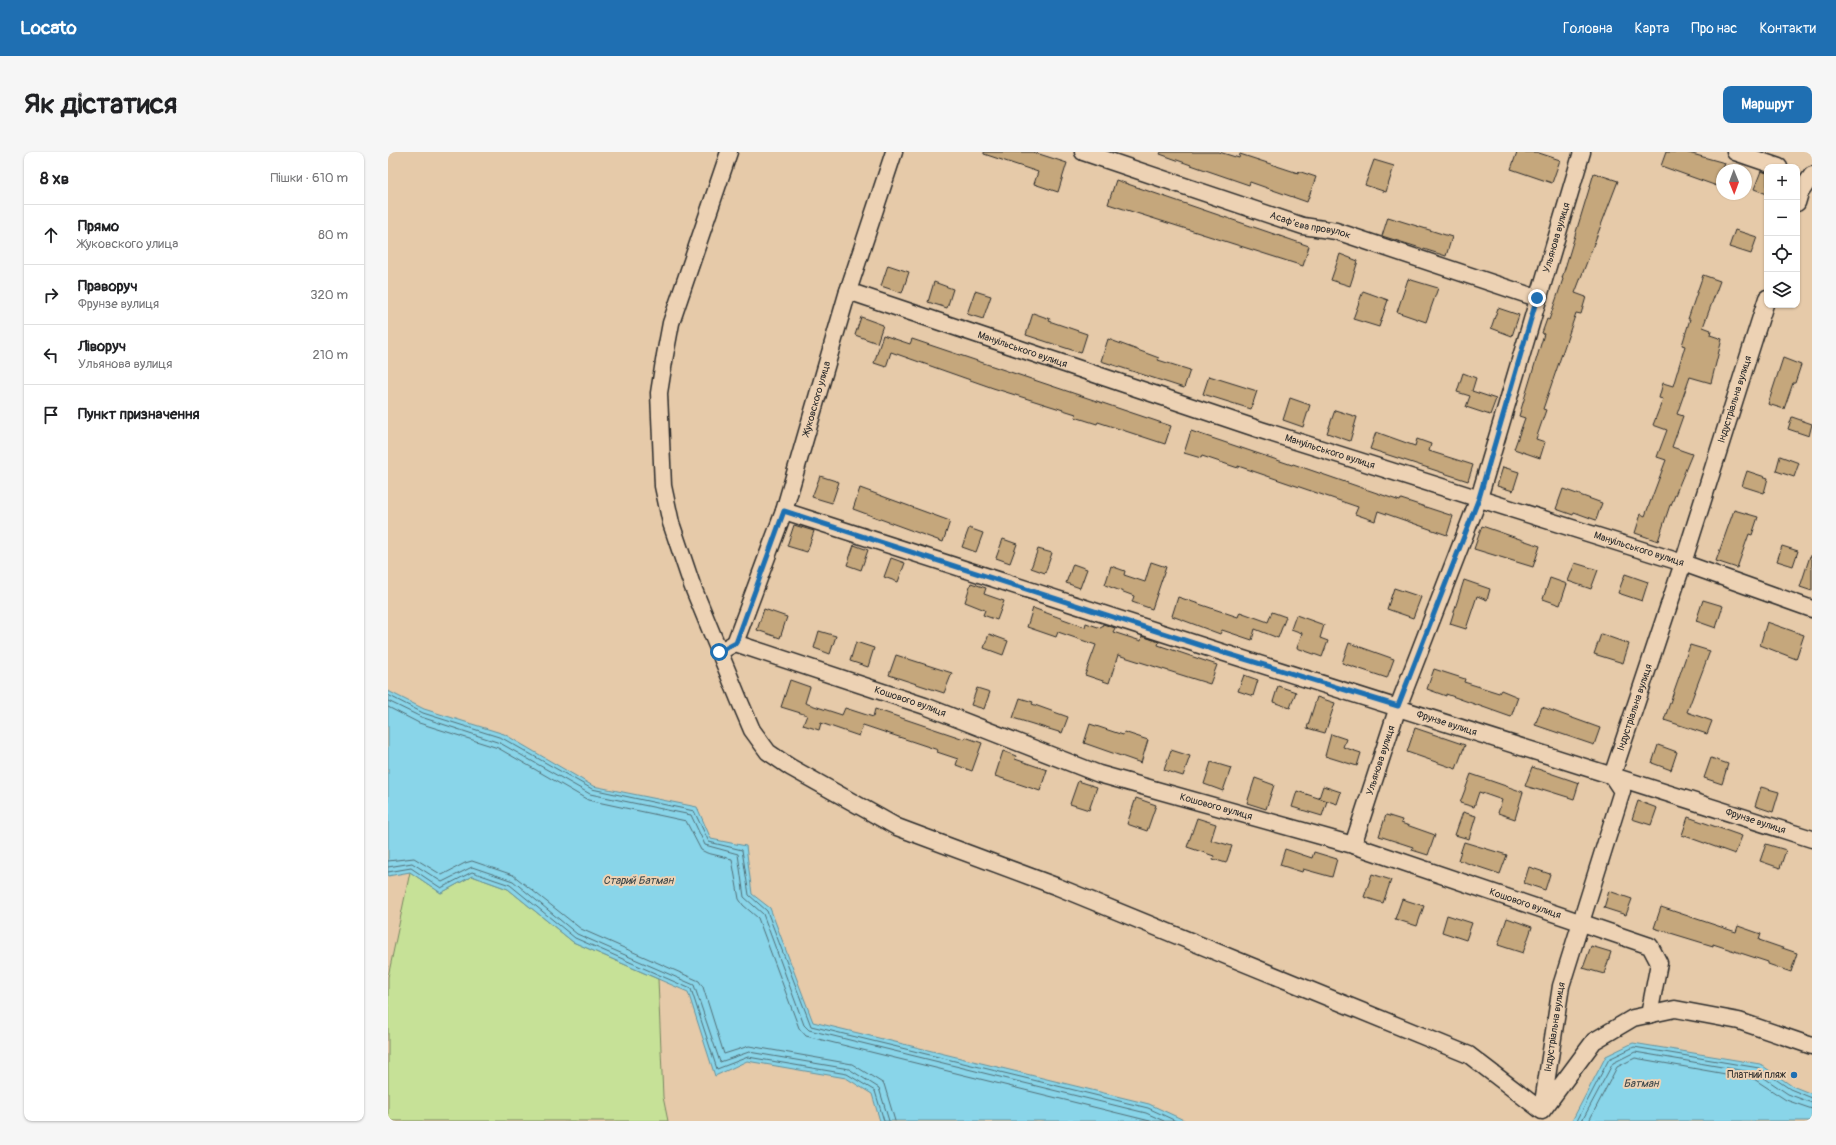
<!DOCTYPE html>
<html lang="uk">
<meta charset="utf-8">
<style>
body{margin:0;font-family:Pangolin,sans-serif;background:#f6f6f6;color:#202124}
.controls{position:absolute;right:12px;top:12px;display:grid;overflow:hidden;border-radius:8px;box-shadow:0 1px 3px #0004}
.controls button{width:36px;height:36px;display:grid;place-items:center;padding:0;border:0;border-bottom:1px solid #e0e0e0;background:#fff;color:#202124;font:20px sans-serif}
.compass{position:absolute;left:1328px;top:12px;width:36px;height:36px;border-radius:50%;background:#fff;box-shadow:0 1px 3px #0004;rotate:179deg}
.stop{position:absolute;width:12px;height:12px;margin:-9px;border:3px solid #1f6fb2;border-radius:50%;background:#fff}
.stop.end{background:#1f6fb2;border-color:#fff;box-shadow:0 1px 4px #0008}
.list{margin:0;padding:0;list-style:none}
h2{display:flex;justify-content:space-between;align-items:center;height:52px;margin:0;padding:0 16px;font-size:17px}
h2 small{font-size:13px;font-weight:400;color:#757577}
.list li{display:grid;grid-template-columns:26px 1fr auto;gap:12px;align-items:center;box-sizing:border-box;height:60px;padding:0 16px;border-top:1px solid #e0e0e0}
.list b{display:block;font-size:15px;white-space:nowrap}
.list p{margin:0;font-size:13px;white-space:nowrap;color:#757577}
.list em{font-size:13px;font-style:normal;color:#757577}
.icon{flex:none;width:22px;height:22px;fill:none;stroke:currentColor;stroke-width:2;stroke-linecap:round;stroke-linejoin:round}
.map{position:relative;flex:none;width:1424px;height:969px;overflow:hidden;border-radius:8px}
header{display:flex;align-items:center;gap:24px;box-sizing:border-box;height:56px;padding:0 20px;background:#1f6fb2;color:#fff}
header strong{font-size:19px}
nav{display:flex;gap:22px;margin-inline-start:auto;font-size:14px}
.intro{display:flex;align-items:center;justify-content:space-between;box-sizing:border-box;height:96px;padding:0 24px}
h1{margin:0;font-size:28px}
.button{padding:10px 18px;border-radius:8px;background:#1f6fb2;color:#fff;font-size:14px;font-weight:700}
main{display:flex;gap:24px;padding:0 24px}
aside{flex:1;background:#fff;border-radius:8px;box-shadow:0 1px 3px #0004}
.map>svg:first-child{display:block}
</style>
<header>
<strong>Locato</strong>
<nav><a>Головна</a><a>Карта</a><a>Про нас</a><a>Контакти</a></nav>
</header>
<div class="intro"><h1>Як дістатися</h1><a class="button">Маршрут</a></div>
<main>
<aside>
<h2>8 хв<small>Пішки · 610 m</small></h2>
<ul class="list">
<li><svg class="icon" aria-label="ahead" viewBox="0 0 24 24"><path d="M12 20V5M6 11l6-6 6 6"/></svg><div><b>Прямо</b><p>Жуковского улица</p></div><em>80 m</em></li>
<li><svg class="icon" aria-label="right" viewBox="0 0 24 24"><path d="M7 20v-9h11M14 6l5 5-5 5"/></svg><div><b>Праворуч</b><p>Фрунзе вулиця</p></div><em>320 m</em></li>
<li><svg class="icon" aria-label="left" viewBox="0 0 24 24"><path d="M17 20v-9H6M10 6l-5 5 5 5"/></svg><div><b>Ліворуч</b><p>Ульянова вулиця</p></div><em>210 m</em></li>
<li><svg class="icon" aria-label="arrive" viewBox="0 0 24 24"><path d="M6 21V4h12l-3 4 3 4H6"/></svg><div><b>Пункт призначення</b></div></li>
</ul>
</aside>
<div class="map">
<svg width="1424" height="969" viewBox="0 0 1424 969">
<rect width="100%" height="100%" fill="#e6caa9"/>
<filter id="ink" filterUnits="userSpaceOnUse"><feTurbulence type="fractalNoise" baseFrequency=".025" numOctaves="2"/><feDisplacementMap in="SourceGraphic" scale="8" xChannelSelector="R" yChannelSelector="G"/><feConvolveMatrix kernelMatrix="1 2 1 2 8 2 1 2 1" color-interpolation-filters="sRGB"/></filter>
<g filter="url(#ink)">
<path fill="#c6e197" stroke="#788661" d="M22 720 53 741 84 724 120 737 185 790 270 827 275 945 280 969H0V825Z"/>
<path fill="#89d5e9" stroke="#63919d" d="M0 539 36 557 116 582 205 634 309 655 323 687 358 694 364 742 382 756 425 870 761 952 798 969H492L484 942 458 926 359 909 327 924 300 840 185 790 120 737 84 724 53 741 22 720 0 724Z
M1245 891 1372 912 1404 934 1424 942V969H1184L1218 904Z"/>
<g fill="none" stroke-linecap="round" stroke-linejoin="round">
<path stroke="#516f77" stroke-width="1" d="M0 543 35 561 114 586 204 637 306 659 321 690 354 698 361 743 379 759 423 874 760 956 788 969
M0 549 33 565 112 591 202 642 303 663 317 693 350 702 356 745 375 762 416 873 421 878 758 961 776 969
M0 555 31 571 110 596 200 648 298 669 313 698 319 701 344 707 351 747 355 753 370 766 411 876 418 884 762 969
M0 709 26 706 54 723 77 711 84 709 125 723 193 777 311 829 315 835 336 902 361 894 464 912 496 932 507 969
M0 715 24 711 54 730 84 715 125 729 189 782 306 833 332 910 361 900 461 917 491 936 501 969
M0 720 23 716 53 736 84 720 122 733 187 786 303 837 329 917 360 905 459 922 487 939 496 969
M1189 969 1221 907 1246 895 1371 916 1402 937 1424 946
M1194 969 1225 911 1247 900 1369 921 1400 942 1424 951
M1201 969 1229 915 1247 906 1366 927 1398 948 1424 957"/>
</g>
<path fill="#c5a77c" stroke="#2b2b2b" d="M596 0H645L679 11 670 40 646 32 650 20 596 2Z
M773 0H831L851 6 852 2 910 21V19L928 25 919 50 862 30 861 33 803 13 772 2Z
M1129 0H1148L1172 8 1164 31 1123 17Z
M1278 0H1297L1337 11 1329 34 1273 14Z
M986 8 1006 14 998 40 977 33Z
M1373 19 1379 21V42L1366 37Z
M1206 21 1230 29 1187 141 1198 145 1193 162 1188 161 1155 257 1158 258 1148 287 1157 290 1152 306 1126 297 1137 266 1131 264 1156 182 1154 181 1159 167 1161 168 1175 127 1174 126Z
M728 28 921 94 915 114 720 52Z
M1000 65 1064 85 1058 104 994 84Z
M1347 78 1369 85 1363 102 1341 95Z
M952 102 970 109 962 134 943 128Z
M500 113 521 120 514 141 493 134Z
M1315 123 1332 129 1315 175 1323 178 1322 183 1334 187 1323 231 1302 225 1289 262 1295 264 1284 295 1304 302 1283 353H1282L1270 389 1247 381 1253 362 1257 364 1278 308 1269 305 1279 278 1265 273 1275 247 1271 246 1275 231 1285 234 1297 194 1294 193 1302 167H1300Z
M1020 127 1050 136 1038 170 1009 160Z
M546 130 565 137 559 156 540 150Z
M587 139 603 144 595 167 579 162Z
M975 139 1000 148 991 175 965 167Z
M1110 156 1131 163 1124 184 1103 176Z
M645 161 662 167 661 169 699 182 693 201 638 183Z
M473 165 495 173 489 191 467 183Z
M495 183 522 192 524 187 783 274 777 292 710 270 709 272 687 265 688 262 605 236 503 200 498 215 486 211Z
M720 187 771 206 770 208 802 218 796 236 713 209Z
M1395 206 1413 213 1407 231H1405L1396 257 1380 252Z
M1075 221 1088 226 1084 239 1108 247 1102 263 1078 255 1082 244 1069 240Z
M821 224 869 239 863 257 815 242Z
M902 246 922 253 915 275 895 268Z
M947 258 969 265 962 289 939 281Z
M1404 265 1424 272 1421 284 1400 277Z
M803 279 904 313 905 312 1012 349 1013 347 1065 364 1059 383 990 359 987 369 967 362 970 355 850 314V316L814 304 813 306 796 301Z
M988 280 1027 294 1029 287 1043 292 1041 299 1085 313 1080 329 982 297Z
M1392 304 1411 311 1406 325 1388 319Z
M1115 315 1131 320 1125 339 1109 334Z
M1359 319 1380 326 1376 341 1354 334Z
M432 324 451 330 444 351 424 345Z
M472 336 562 369 555 390 465 357Z
M1175 337 1214 351 1208 368 1186 360 1185 363 1168 357Z
M1346 358 1370 365 1364 383 1361 382 1349 416 1328 409Z
M406 373 426 379 419 400 399 394Z
M1094 374 1152 394 1145 415 1086 397Z
M581 376 595 381 588 400 574 395Z
M615 387 629 392 622 411 608 406Z
M466 393 480 398 473 418 459 413Z
M1394 394 1410 399 1405 414 1389 409Z
M650 397 664 401 657 421 643 416Z
M1422 404H1424V439L1412 435Z
M503 406 517 411 510 430 496 425Z
M763 410 778 415 764 457 744 450 746 444 717 433 723 414 737 419 736 423 757 430Z
M1187 411 1210 418 1203 437 1180 429Z
M685 412 699 417 692 436 678 431Z
M1237 422 1260 430 1254 449 1230 441Z
M1162 426 1179 432 1172 453 1155 447Z
M1076 428 1102 437 1099 448 1089 444 1078 477 1062 472Z
M583 431 598 436 596 442 616 449 609 468 595 463 597 458 577 450Z
M1006 436 1033 445 1025 466 999 457Z
M790 445 850 465 852 460 880 470 884 460 898 465 890 486 867 477 864 488 834 478 832 482 784 464Z
M1315 448 1335 454 1328 476 1308 469Z
M645 456 697 475 698 471 713 476 715 472 727 476 725 480 753 489 754 484 771 490 770 493 829 513 822 532 730 503 721 531 697 523 708 493 670 480 668 485 639 475Z
M376 457 399 465 392 486 369 478Z
M908 463 936 473 932 486 940 489 934 505 909 496 914 481 903 477Z
M1379 470 1416 483 1408 507 1372 493Z
M431 479 448 484 442 502 426 496Z
M601 482 620 489 615 503 596 496Z
M1213 482 1241 492 1235 511 1206 502Z
M468 490 486 496 480 515 462 509Z
M961 491 1006 507 999 526 954 511Z
M1302 493 1322 499 1299 560 1324 569 1319 582 1276 568Z
M508 503 564 521 556 541 501 523Z
M1046 517 1077 527 1076 530 1111 541 1113 538 1130 545 1123 565 1058 542V544L1039 537Z
M856 523 870 528 865 544 850 539Z
M402 528 422 535 417 551 454 563 457 556 485 565 487 557 576 587 577 585 594 591 584 619 568 613 570 607 549 600 550 598 475 573 471 584 433 571 431 578 415 573 419 563 393 555Z
M890 534 908 540 902 556 885 550Z
M589 536 602 540 596 557 583 553Z
M929 545 947 551 937 581 919 576Z
M632 546 645 550 644 552 680 565 674 581 625 566Z
M1154 555 1212 576 1206 593 1147 573Z
M702 572 735 583 736 580 760 588 753 611 696 591Z
M1027 576 1077 593 1068 617 1019 600Z
M943 582 958 587 955 595 973 601 969 614 937 604Z
M1270 593 1289 600 1283 618 1264 611Z
M783 598 802 604 795 624 776 618Z
M615 599 628 604 627 607 659 618 652 639 607 624Z
M1323 606 1340 612 1334 632 1316 626Z
M823 610 843 616 835 639 816 632Z
M1144 615 1191 631 1186 647 1154 637V639L1137 634Z
M1083 622 1135 640 1127 667 1110 661 1114 648 1091 640 1086 655 1072 651Z
M867 626 886 633 878 657 859 651Z
M690 629 709 635 701 658 682 652Z
M935 634 953 640 949 652 931 646Z
M1373 635 1391 640 1385 660 1367 654Z
M909 639 939 649 934 664 904 655Z
M748 646 768 653 759 679 739 672Z
M1250 649 1269 656 1263 673 1244 667Z
M1075 660 1088 664 1081 687 1067 683Z
M998 663 1014 668 1013 671 1047 683 1040 703 1024 698 1025 695 991 684Z
M1300 665 1354 684 1347 702 1294 683Z
M809 666 828 672 823 688 844 694 838 711 825 707 826 704 799 695Z
M1076 690 1119 703 1112 722 1070 708Z
M1378 692 1398 698 1392 716 1372 709Z
M897 697 924 706 926 700 949 707 944 725 915 717 914 720 892 713Z
M1141 715 1162 722 1157 738 1136 731Z
M984 722 1003 728 995 751 976 745Z
M1221 739 1244 747 1238 763 1216 756Z
M1014 747 1036 754 1029 774 1007 767Z
M1273 755 1348 780 1350 774 1373 782 1371 788 1409 801 1403 820 1380 812V810L1325 792V794L1266 776Z
M1059 763 1084 771 1078 788 1054 780Z
M1119 766 1144 775 1135 801 1110 793Z
M1203 794 1223 800 1216 822 1195 816Z"/>
<g fill="none" stroke-linecap="round" stroke-linejoin="round">
<defs>
<g id="street">
<path d="M341 0 283 171 277 203 271 241 275 334 283 371 304 433 352 550 364 578 380 600 402 615 509 675 670 735 1081 903 1154 959 1206 889 1245 866 1287 857 1351 869 1424 894"/>
<path id="s1" d="M695 0 915 74 948 79 1149 146"/>
<path d="M1347 0 1391 15"/>
<path d="M1409 51 1412 41 1424 23"/>
<path id="s2" d="M460 139 873 278 1295 411 1424 457"/>
<path id="s3" d="M396 359 827 498 1424 687"/>
<path id="s4" d="M347 491 396 359 460 139 506 0"/>
<path id="s5" d="M331 500 347 491 537 554 711 622 965 693 1262 794 1271 811 1261 863"/>
<path id="s6" d="M965 693 1010 555 1091 346 1194 0"/>
<path id="s7" d="M1154 957 1173 834 1234 639 1224 624 1295 411 1379 146"/>
</g>
</defs>
<use href="#street" stroke="#2b2b2b" stroke-width="19"/>
<use href="#street" stroke="#edd2b4" stroke-width="16"/>
</g>
</g>
<g fill="none" stroke-linecap="round" stroke-linejoin="round" filter="url(#ink)">
<path stroke="#1f6fb2" stroke-width="5" d="M331 500 348 491 396 359 827 498 1010 554 1091 346 1149 146"/>
</g>
<circle fill="#1f6fb2" stroke="#edd2b4" stroke-width="1.5" cx="1406" cy="923" r="4"/>
<g text-anchor="middle" dominant-baseline="central" stroke-width="4" stroke-linejoin="round" paint-order="stroke">
<g font-size="10" fill="#2b2b2b" stroke="#edd2b4">
<text stroke="none"><textPath href="#s1" startOffset="239">Асаф’єва провулок</textPath></text>
<text stroke="none"><textPath href="#s6" startOffset="641">Ульянова вулиця</textPath></text>
<text stroke="none"><textPath href="#s2" startOffset="184">Мануільського вулиця</textPath></text>
<text stroke="none"><textPath href="#s4" startOffset="258">Жуковского улица</textPath></text>
<text stroke="none"><textPath href="#s7" startOffset="743">Індустріальна вулиця</textPath></text>
<text stroke="none"><textPath href="#s2" startOffset="508">Мануільського вулиця</textPath></text>
<text stroke="none"><textPath href="#s2" startOffset="832">Мануільського вулиця</textPath></text>
<text stroke="none"><textPath href="#s5" startOffset="203">Кошового вулиця</textPath></text>
<text stroke="none"><textPath href="#s7" startOffset="419">Індустріальна вулиця</textPath></text>
<text stroke="none"><textPath href="#s3" startOffset="696">Фрунзе вулиця</textPath></text>
<text stroke="none"><textPath href="#s6" startOffset="89">Ульянова вулиця</textPath></text>
<text stroke="none"><textPath href="#s5" startOffset="527">Кошового вулиця</textPath></text>
<text stroke="none"><textPath href="#s3" startOffset="1020">Фрунзе вулиця</textPath></text>
<text stroke="none"><textPath href="#s5" startOffset="851">Кошового вулиця</textPath></text>
<text stroke="none"><textPath href="#s7" startOffset="83">Індустріальна вулиця</textPath></text>
</g>
<g font-size="10" fill="#2b2b2b" stroke="#edd2b4" text-anchor="end">
<text x="1398" y="923">Платний пляж</text>
</g>
<g font-size="11" font-style="italic" fill="#394448" stroke="#edd2b4">
<text x="250" y="728">Старий Батман</text>
<text x="1253" y="931">Батман</text>
</g>
</g>
</svg>
<div class="controls">
<button>+</button>
<button>−</button>
<button><svg class="icon" aria-label="locate" viewBox="0 0 24 24"><circle cx="12" cy="12" r="6"/><path d="M12 2v4M12 18v4M2 12h4M18 12h4"/></svg></button>
<button><svg class="icon" aria-label="layers" viewBox="0 0 24 24"><path d="M12 4l9 5-9 5-9-5zM3 14l9 5 9-5"/></svg></button>
</div>
<svg class="compass" viewBox="-18 -18 36 36"><path d="M0-13l5 13h-10z" fill="#e53935"/><path d="M0 13l5-13h-10z" fill="#757577"/></svg>
<div class="stop" style="left:331px;top:500px"></div>
<div class="stop end" style="left:1149px;top:146px"></div>
</div>
</main>
